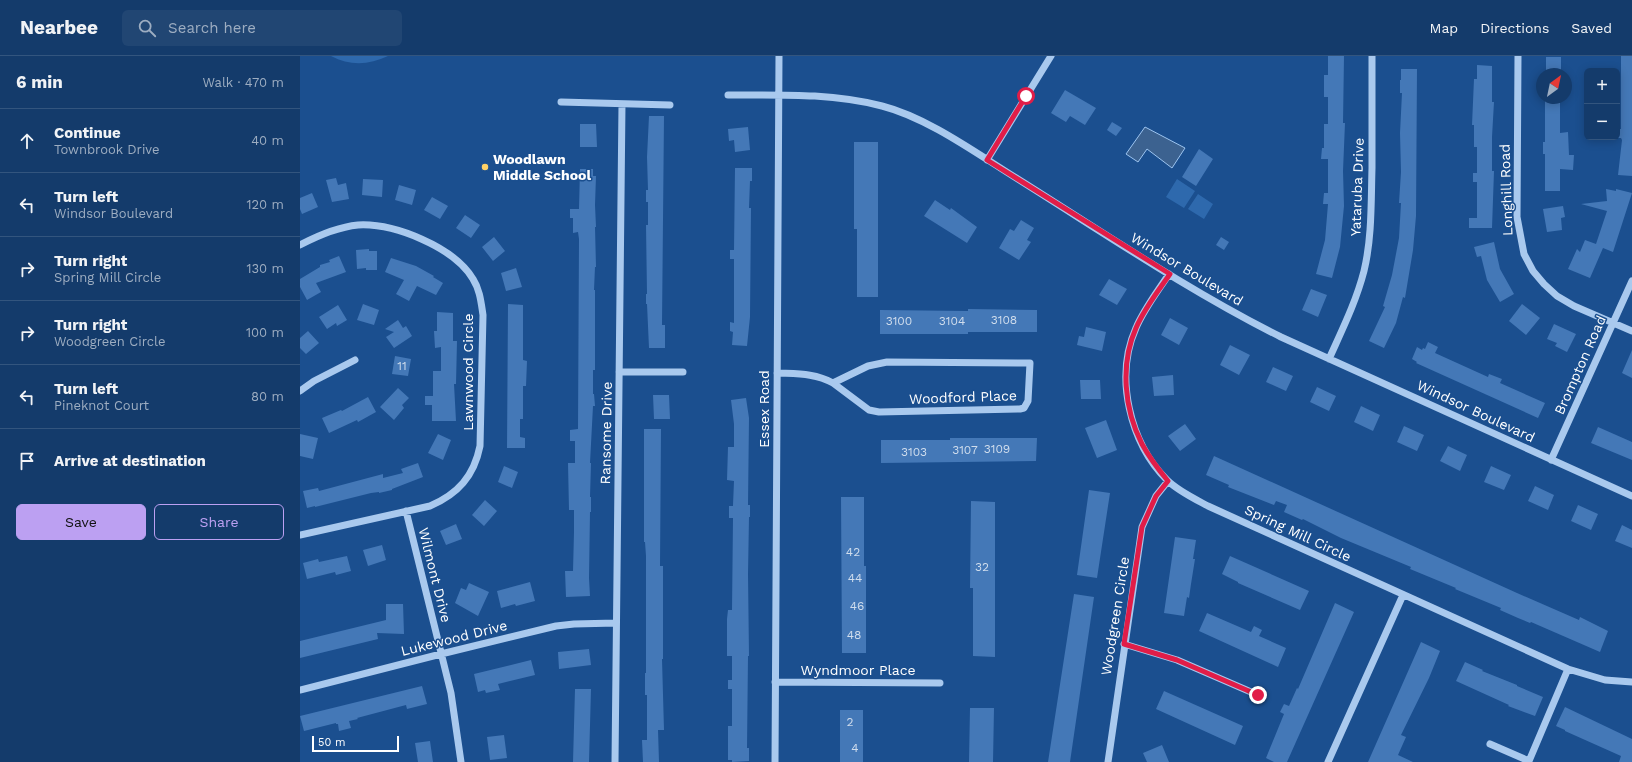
<!DOCTYPE html>
<meta charset="utf-8">
<style>
body{margin:0;font-family:"Work Sans",sans-serif;background:#214673;color:#f1f3f6}
.controls{position:absolute;right:12px;top:12px;display:grid;overflow:hidden;border-radius:6px;box-shadow:0 2px 10px #0003}
.controls button{width:36px;height:36px;display:grid;place-items:center;padding:0;border:0;border-bottom:1px solid #33557e;background:#143b6b;color:#f1f3f6;font:20px sans-serif}
.compass{position:absolute;left:1236px;top:12px;width:36px;height:36px;border-radius:50%;background:#143b6b;box-shadow:0 2px 10px #0003;rotate:33deg}
.scale{position:absolute;left:12px;bottom:10px;width:87px;box-sizing:border-box;padding-left:4px;border:2px solid #fff;border-top:0;font-size:11px;line-height:14px;white-space:nowrap;color:#fff;-webkit-text-stroke:3px #1b4f8f;paint-order:stroke}
.stop{position:absolute;width:12px;height:12px;margin:-9px;border:3px solid #e11d48;border-radius:50%;background:#fff}
.stop.end{background:#e11d48;border-color:#fff;box-shadow:0 1px 4px #0008}
.list{margin:0;padding:0;list-style:none}
h2{display:flex;justify-content:space-between;align-items:center;height:52px;margin:0;padding:0 16px;font-size:17px}
h2 small{font-size:13px;font-weight:400;color:#9dadc1}
.list li{display:grid;grid-template-columns:26px 1fr auto;gap:12px;align-items:center;box-sizing:border-box;height:64px;padding:0 16px;border-top:1px solid #33557e}
.list b{display:block;font-size:15px;white-space:nowrap}
.list p{margin:0;font-size:13px;white-space:nowrap;color:#9dadc1}
.list em{font-size:13px;font-style:normal;color:#9dadc1}
.actions{display:flex;gap:8px;padding:12px 16px}
.actions a{flex:1;padding:9px 0;border:1px solid #bca0f2;border-radius:6px;text-align:center;font-size:14px;color:#bca0f2}
.actions .main{background:#bca0f2;color:#111}
.icon{flex:none;width:22px;height:22px;fill:none;stroke:currentColor;stroke-width:2;stroke-linecap:round;stroke-linejoin:round}
.map{position:relative;flex:none;width:1332px;height:706px;overflow:hidden}
header{display:flex;align-items:center;gap:24px;box-sizing:border-box;height:56px;padding:0 20px;background:#143b6b;border-bottom:1px solid #33557e}
header strong{font-size:19px}
nav{display:flex;gap:22px;margin-inline-start:auto;font-size:14px}
.search{width:280px;height:36px;background:#214673;display:flex;align-items:center;gap:10px;box-sizing:border-box;padding:0 14px;border-radius:6px;color:#9dadc1;font-size:15px}
main{display:flex}
aside{flex:1;background:#143b6b}
.map>svg:first-child{display:block}
</style>
<header>
<strong>Nearbee</strong>
<div class="search"><svg class="icon" aria-label="search" viewBox="0 0 24 24"><circle cx="10" cy="10" r="6"/><path d="M15 15l6 6"/></svg>Search here</div>
<nav><a>Map</a><a>Directions</a><a>Saved</a></nav>
</header>
<main>
<aside>
<h2>6 min<small>Walk · 470 m</small></h2>
<ul class="list">
<li><svg class="icon" aria-label="ahead" viewBox="0 0 24 24"><path d="M12 20V5M6 11l6-6 6 6"/></svg><div><b>Continue</b><p>Townbrook Drive</p></div><em>40 m</em></li>
<li><svg class="icon" aria-label="left" viewBox="0 0 24 24"><path d="M17 20v-9H6M10 6l-5 5 5 5"/></svg><div><b>Turn left</b><p>Windsor Boulevard</p></div><em>120 m</em></li>
<li><svg class="icon" aria-label="right" viewBox="0 0 24 24"><path d="M7 20v-9h11M14 6l5 5-5 5"/></svg><div><b>Turn right</b><p>Spring Mill Circle</p></div><em>130 m</em></li>
<li><svg class="icon" aria-label="right" viewBox="0 0 24 24"><path d="M7 20v-9h11M14 6l5 5-5 5"/></svg><div><b>Turn right</b><p>Woodgreen Circle</p></div><em>100 m</em></li>
<li><svg class="icon" aria-label="left" viewBox="0 0 24 24"><path d="M17 20v-9H6M10 6l-5 5 5 5"/></svg><div><b>Turn left</b><p>Pineknot Court</p></div><em>80 m</em></li>
<li><svg class="icon" aria-label="arrive" viewBox="0 0 24 24"><path d="M6 21V4h12l-3 4 3 4H6"/></svg><div><b>Arrive at destination</b></div></li>
</ul>
<div class="actions"><a class="main">Save</a><a>Share</a></div>
</aside>
<div class="map">
<svg width="1332" height="706" viewBox="0 0 1332 706">
<rect width="100%" height="100%" fill="#1b4f8f"/>
<path fill="#2e69ad" d="M31 0H88C69 9 50 10 31 0Z
M877 123 895 135 884 152 866 141Z
M898 138 913 148 904 163 888 153Z"/>
<path fill="#3c6290" stroke="#9cc4f0" d="M845 71 885 92 872 112 847 93 838 106 826 98Z"/>
<path fill="#4478b7" d="M1028 0H1044L1043 67H1045L1043 115 1044 150 1040 191 1032 222 1016 218 1025 184 1028 148H1023L1024 137H1028V103H1021L1022 92H1024V68H1028V41H1024V19H1028Z
M1321 0H1332V120L1318 119 1322 84 1321 82H1317V73H1321Z
M1246 1H1261V18H1246Z
M1177 9 1192 10V46H1194L1192 81V115H1194L1192 172H1169V162H1177V126H1173V117H1177V91H1174V69H1172L1174 23H1177Z
M1101 13H1117L1116 160 1113 194 1105 242 1103 241 1096 267 1084 292 1069 285 1085 251 1083 250 1092 219 1099 182 1101 147H1099L1101 116 1100 77 1102 37H1100V24H1101Z
M765 34 796 52 785 69 770 60 766 66 751 57Z
M1245 42H1260V77L1268 76 1269 99H1274L1273 114 1260 113V135H1245V98H1243V86H1245Z
M349 60H364L362 269H365V292H349L347 248H346V238H347L346 169H348V146H346V134H348L347 101Z
M812 66 822 72 816 80 807 74Z
M280 68H296L297 91H280Z
M448 71 450 94 435 96 434 84 429 85 428 73Z
M554 86H578V241H557V173H554Z
M899 93 913 103 896 130 882 121Z
M435 112H452V125H450L449 152H451L450 261 447 290 432 289 433 276 430 275V266L434 267V203H430V194H434Z
M280 113H293V120H296L295 149 296 171H295L296 211H295L294 234H295V314H293V338H294L295 350H293L290 407H291L290 441H291V456H290L289 522 290 540 266 541 265 515H273L274 476V454H269L268 407H275V385H270V374L278 373 279 183 278 176 273 177V162H270V153H279Z
M36 122 38 129 46 127 49 143 32 146 26 124Z
M63 123 83 124 82 141 62 139Z
M99 129 116 134 112 149 95 144Z
M1306 133 1316 135V133L1332 137 1313 196 1303 192 1290 222 1268 213 1277 193 1280 196 1285 184 1296 188 1307 155 1281 148 1307 145Z
M12 137 18 151 2 158 0 153V142Z
M132 141 148 150 140 163 124 154Z
M635 144 650 154 651 152 677 171 667 187 624 160Z
M1263 150 1265 161 1261 162 1262 174 1247 176 1243 153Z
M165 159 180 169 171 182 156 172Z
M721 164 734 172 727 184 731 186 719 204 699 192 710 173 714 175Z
M194 181 205 195 193 205 182 191Z
M921 181 929 186 924 194 916 189Z
M1194 186 1200 213 1214 238 1200 246 1187 224 1181 200 1177 201 1174 191Z
M69 193V195H77V214H66V212L57 213 56 194Z
M39 200 46 216 16 227 21 236 7 244 0 231V223L20 211V209L30 206 29 204Z
M91 202 116 210 134 220 133 221 143 227 136 239 117 230 109 245 96 238 104 224 85 216Z
M216 212 222 231 206 235 201 217Z
M809 223 827 233 817 249 799 239Z
M1011 233 1027 239 1018 261 1002 254Z
M63 248 79 254 74 269 57 264Z
M208 248 223 249V304L227 305 226 330H223V363H220V381L225 382V392H207Z
M1222 248 1240 262 1226 279 1209 265Z
M38 249 47 264 37 270 36 267 27 273 19 261Z
M668 253 737 254V276H668V278H580V254L668 255Z
M137 256 153 257V285H157L156 328H154L156 365H132V349H125V340H133V315H141V291L135 292 134 275H137Z
M870 262 888 272 879 289 861 279Z
M98 264 103 272 106 270 112 280 94 292 86 281 94 276 85 273Z
M1254 268 1276 278 1267 296 1255 290 1257 287 1247 283Z
M786 271 806 276 802 295 777 289 779 280 784 281Z
M8 275 19 287 6 298 0 292V282Z
M1128 286 1138 291 1135 297 1188 321 1189 318 1202 323 1200 327 1245 347 1238 362 1116 307 1117 306 1112 303 1117 291 1122 294 1123 292 1125 293Z
M930 289 950 299 939 319 920 309Z
M1332 294V322L1322 317Z
M95 300 111 303 108 320 92 318Z
M973 311 993 320 986 335 966 326Z
M873 319 874 339 854 340 852 321Z
M780 324H800L801 343H781Z
M1017 331 1036 340 1029 355 1010 346Z
M98 332 109 342 102 349 104 352 94 364 80 351Z
M353 339H369L370 363H354Z
M68 341 76 356 58 366 57 364 29 377 22 362 41 354 42 355Z
M446 342 449 362 448 449H450V461H449L448 518 449 600H448L447 692H449V705L432 706V704H428V670H432V633H428V624H432V600H427V563L428 554H432L433 462H429V450H433V449L434 425 427 424 428 391H434V368L431 344Z
M1061 350 1080 359 1073 375 1054 366Z
M806 364 817 394 797 402 785 372Z
M885 368 896 383 880 395 868 380Z
M1104 370 1124 379 1117 395 1097 386Z
M1298 371 1332 386V404L1291 387Z
M344 373H361L360 510H363V603H362L364 674H358L359 706H343L342 684H347V639H345V617H346V500L345 486H344Z
M0 378 18 382 13 403 0 400Z
M138 378 151 384 143 404 128 397Z
M650 382H737L736 405 581 407V384H650Z
M1148 390 1167 399 1160 415 1140 405Z
M914 400 1217 537 1279 564 1280 561 1308 575 1300 596 1231 566 1230 567 1218 562 1200 554 1201 552 1155 533 1156 532 1110 513 1111 511 1041 482 1003 463 1002 464 984 456 987 449 976 445 974 449 928 431 929 429 906 419Z
M118 407 123 421 92 433V434L79 437V436L71 437 15 451V450L7 452 3 435 18 432 19 435 83 418V422L103 417 101 413Z
M204 410 218 416 212 432 198 426Z
M1191 410 1211 419 1204 434 1184 426Z
M1235 430 1254 439 1248 454 1228 445Z
M789 434 810 437 797 522 777 519Z
M541 441H564V510H566V597H542Z
M185 444 197 455 184 470 172 459Z
M671 445 695 446V601L673 600V532H670Z
M1278 449 1298 458 1291 474 1271 465Z
M156 468 162 483 146 489 140 475Z
M1322 469 1332 474V492L1315 485Z
M875 481 896 484 893 503H895L891 528 889 542 887 541 884 560 864 557Z
M82 489 86 504 68 510 63 494Z
M47 500 51 515 36 519 35 516 7 523 3 507 18 503 19 506Z
M930 500 1009 535 1000 554 938 527V526L922 518Z
M230 526 235 545 216 550 215 548 201 552 197 535Z
M169 527 189 536 178 560 155 547 161 532 166 534Z
M774 538 794 541 770 706H748Z
M1035 547 1054 556 987 706H974L966 702 984 658 980 656 984 648 989 650 997 632 998 633Z
M86 548H103L104 578 77 577 78 583 0 602V585L86 564Z
M907 557 951 576 954 570 962 574 959 580 986 592 978 611 899 575Z
M1121 586 1140 595 1129 622 1101 679 1106 681 1098 699 1113 706H1068Z
M289 593 291 609 259 613 258 596Z
M231 604 235 619 198 628 200 634 186 637 185 634 178 636 174 618Z
M1165 606 1183 614 1182 615 1217 629V630L1243 641 1235 660 1208 650 1209 649 1156 625Z
M122 630 127 648 107 653 106 649 57 662 58 663 49 665 51 672 39 675 38 668H36V667L4 675 0 660Z
M275 633H291L289 706H273Z
M864 635 943 670 935 689 856 653Z
M1265 651 1332 683V706H1319L1321 700 1265 675V674L1256 670Z
M670 652H694L693 706H669Z
M540 654H563V706H540Z
M204 679 207 702 190 704 187 681Z
M130 685 133 706H118L115 687Z
M862 689 869 706H847L843 697Z"/>
<g fill="none" stroke-linecap="round" stroke-linejoin="round">
<path stroke="#a9c9ee" stroke-width="7" d="M1218 0 1217 161 1224 198 1233 215 1244 228 1257 240 1274 250 1332 275
M428 39C481 39 531 37 582 50 629 62 680 100 721 125 807 179 891 236 981 281L1332 440
M261 46 370 49
M687 104 751 0
M0 189C17 180 38 171 58 169 94 167 154 191 173 223 180 234 181 246 183 259L180 390C174 420 158 438 130 450L0 479
M869 218C858 235 844 253 836 272 814 321 830 387 867 424 878 435 895 443 908 450L1268 613 1305 624 1332 626
M1029 303C1042 274 1056 246 1064 215 1072 182 1071 147 1072 112 1072 75 1072 37 1072 0
M319 316H383
M477 317C497 318 515 317 533 327L568 310 587 306 730 307 728 345 724 352 720 353 579 356 569 354 533 327
M0 335 14 325 55 304
M1251 404 1332 225
M106 455 151 637 161 706
M824 588 877 604 958 639
M475 626 640 627
M0 634 141 598 256 570 274 568 316 567
M1190 688 1229 705 1268 613
M315 706 322 48
M475 706 479 0
M808 706 842 471 856 440 868 425
M1028 706 1103 539"/>
</g>
<g fill="none" stroke-linecap="round" stroke-linejoin="round">
<path stroke="#e11d48" stroke-width="5" d="M726 40 687 104 870 218C858 235 844 253 836 272 820 308 824 353 842 388 849 401 858 413 868 425L856 440 842 471 824 588 877 604 958 639"/>
</g>
<circle fill="#ffd166" stroke="#1b4f8f" stroke-width="1.5" cx="185" cy="111" r="4"/>
<g text-anchor="middle" dominant-baseline="central" stroke-width="3" stroke-linejoin="round" paint-order="stroke">
<g font-size="12" fill="#d0dded">
<text x="704" y="264">3108</text>
<text x="599" y="265">3100</text>
<text x="652" y="265">3104</text>
<text x="102" y="310">11</text>
<text x="697" y="393">3109</text>
<text x="665" y="394">3107</text>
<text x="614" y="396">3103</text>
<text x="553" y="496">42</text>
<text x="682" y="511">32</text>
<text x="555" y="522">44</text>
<text x="557" y="550">46</text>
<text x="554" y="579">48</text>
<text x="550" y="666">2</text>
<text x="555" y="692">4</text>
</g>
<g font-size="14" font-weight="bold" fill="#fff" stroke="#1b4f8f" text-anchor="start">
<text x="193" y="103">Woodlawn<tspan x="193" dy="16">Middle School</tspan></text>
</g>
<g font-size="14" fill="#fff" stroke="#1b4f8f">
<text transform="translate(1057 131) rotate(-88)">Yataruba Drive</text>
<text transform="translate(1206 134) rotate(-92)">Longhill Road</text>
<text transform="translate(887 213) rotate(31)">Windsor Boulevard</text>
<text transform="translate(1280 309) rotate(-66)">Brompton Road</text>
<text transform="translate(168 316) rotate(-90)">Lawnwood Circle</text>
<text transform="translate(663 341) rotate(-2)">Woodford Place</text>
<text transform="translate(464 353) rotate(-90)">Essex Road</text>
<text transform="translate(1176 355) rotate(25)">Windsor Boulevard</text>
<text transform="translate(306 377) rotate(-89)">Ransome Drive</text>
<text transform="translate(998 477) rotate(25)">Spring Mill Circle</text>
<text transform="translate(135 519) rotate(76)">Wilmont Drive</text>
<text transform="translate(815 560) rotate(-81)">Woodgreen Circle</text>
<text transform="translate(154 582) rotate(-14)">Lukewood Drive</text>
<text x="558" y="614">Wyndmoor Place</text>
</g>
</g>
</svg>
<div class="controls">
<button>+</button>
<button>−</button>
</div>
<svg class="compass" viewBox="-18 -18 36 36"><path d="M0-13l5 13h-10z" fill="#e53935"/><path d="M0 13l5-13h-10z" fill="#9dadc1"/></svg>
<div class="scale">50 m</div>
<div class="stop" style="left:726px;top:40px"></div>
<div class="stop end" style="left:958px;top:639px"></div>
</div>
</main>
